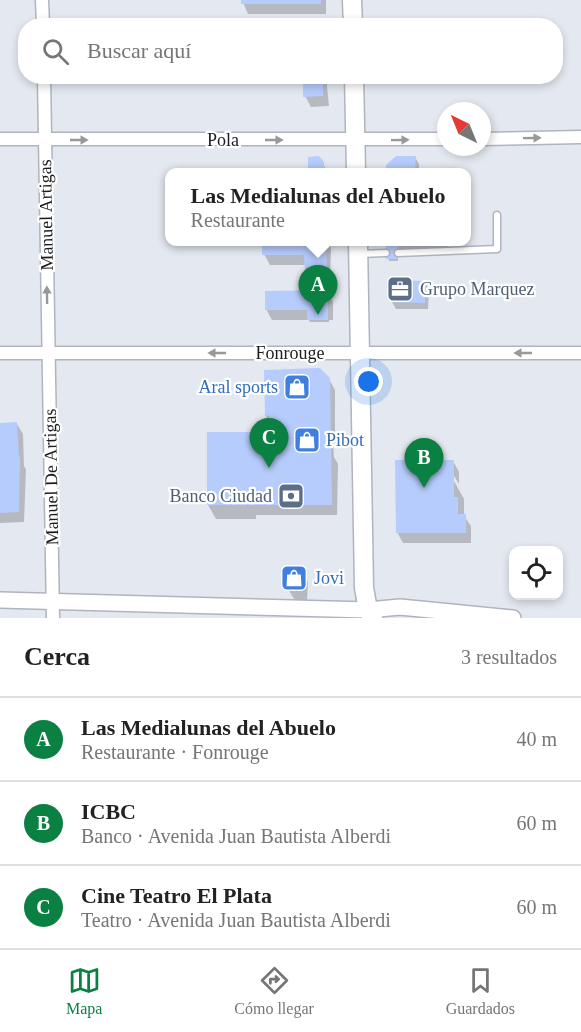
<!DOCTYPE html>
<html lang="es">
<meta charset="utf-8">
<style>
body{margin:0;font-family:"Times New Roman",serif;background:#f6f6f6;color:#222}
.controls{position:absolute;right:18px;bottom:18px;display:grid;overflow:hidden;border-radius:12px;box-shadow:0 3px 9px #0003}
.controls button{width:54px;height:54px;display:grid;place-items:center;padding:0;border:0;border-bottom:2px solid #e0e0e0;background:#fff;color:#222;font:30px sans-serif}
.compass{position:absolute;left:437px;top:102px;width:54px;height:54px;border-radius:50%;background:#fff;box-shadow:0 3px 9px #0003;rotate:317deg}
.you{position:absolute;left:369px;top:382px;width:21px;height:21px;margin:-15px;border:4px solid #fff;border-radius:50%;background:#1a73e8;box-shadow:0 0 0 9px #1a73e833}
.badge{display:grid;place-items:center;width:39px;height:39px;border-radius:50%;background:#0b8043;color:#fff;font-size:20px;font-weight:700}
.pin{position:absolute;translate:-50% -50px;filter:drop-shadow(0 2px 3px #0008)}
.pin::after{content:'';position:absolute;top:32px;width:21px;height:18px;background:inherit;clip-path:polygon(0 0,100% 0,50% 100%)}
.popup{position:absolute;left:165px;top:168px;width:306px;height:78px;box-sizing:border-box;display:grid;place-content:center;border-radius:12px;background:#fff;filter:drop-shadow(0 2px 4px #0005);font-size:20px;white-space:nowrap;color:#767676}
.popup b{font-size:22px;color:#222}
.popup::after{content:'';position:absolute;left:50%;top:100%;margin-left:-12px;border:12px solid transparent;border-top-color:#fff}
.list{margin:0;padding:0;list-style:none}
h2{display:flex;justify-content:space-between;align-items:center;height:78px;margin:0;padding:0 24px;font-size:26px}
h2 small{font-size:20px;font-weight:400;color:#767676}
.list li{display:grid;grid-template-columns:39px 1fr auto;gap:18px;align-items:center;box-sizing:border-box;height:84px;padding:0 24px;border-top:2px solid #e0e0e0}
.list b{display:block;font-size:22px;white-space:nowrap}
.list p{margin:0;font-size:20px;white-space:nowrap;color:#767676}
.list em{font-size:20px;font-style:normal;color:#767676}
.icon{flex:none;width:33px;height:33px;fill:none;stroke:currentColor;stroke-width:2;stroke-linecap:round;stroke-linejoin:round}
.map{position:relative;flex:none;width:581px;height:618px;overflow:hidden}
.search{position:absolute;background:#fff;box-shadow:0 3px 9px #0003;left:18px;right:18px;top:18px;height:66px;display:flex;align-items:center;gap:15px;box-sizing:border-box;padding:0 21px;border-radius:24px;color:#767676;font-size:22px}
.sheet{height:330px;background:#fff}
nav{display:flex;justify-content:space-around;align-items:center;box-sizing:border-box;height:84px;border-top:2px solid #e0e0e0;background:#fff;font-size:16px;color:#767676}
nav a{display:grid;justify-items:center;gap:3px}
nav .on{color:#0b8043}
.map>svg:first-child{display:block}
</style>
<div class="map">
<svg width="581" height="618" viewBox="0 0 581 618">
<rect width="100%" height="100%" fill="#e4e9f1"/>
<path fill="#0003" d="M242 0H326V14H248Z
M304 76H326L329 106 311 107 305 96Z
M415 157 419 164V172H388V166Z
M309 158 323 163 327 172H309Z
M263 242H329L331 249 330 280 310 279 306 273V265H270L264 254Z
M387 242H448V249H398V261H389Z
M425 282 429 289 428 309H396L392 302Z
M327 292 333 302V320H329V322H310L309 320H272L266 309Z
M329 379 335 390V442H333L334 457 338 464 337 515H256V519H216L208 505 272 434 271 424 266 416Z
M0 424H17L23 434 24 466 26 469 24 522 0 523Z
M453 461 459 472V484L451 471 449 472 464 499V516L471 526V543H403L397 532Z
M300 568 308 582 307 602H296L288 589Z"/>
<path fill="#b6ccfc" d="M241 0H321V4H241Z
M250 22 323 23V26H250Z
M303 76H323V96L303 97Z
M319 156 324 162V172H308V157Z
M396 156H416L415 172H386V165Z
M262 242H326L327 273H305L304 255H262Z
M386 242H447V246H398L397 259H386Z
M392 280 426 281 425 303 391 302Z
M328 290V320H307V310H265V291Z
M320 368 330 378 332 505H207V432H269V416H265L264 370Z
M17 422 19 457H20L19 512 0 513V423Z
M395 460H454V497H458V514H466V533H396Z
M287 566H301L300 589H286Z"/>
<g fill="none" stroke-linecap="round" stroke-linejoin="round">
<defs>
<path id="service" d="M398 253 497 249V215
M359 254 386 253"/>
<path id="minor" d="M42 0 43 26
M44 76 53 618
M0 139H446
M482 139 581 137
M0 353H581"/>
<path id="tertiary" d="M0 600 368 610 400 607 513 618"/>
<path id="primary" d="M352 0 353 26
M354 76 356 172
M358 242 364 588 368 610 373 618"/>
</defs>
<use href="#service" stroke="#b0b4bc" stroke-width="9"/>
<use href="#minor" stroke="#b0b4bc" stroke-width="15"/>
<use href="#tertiary" stroke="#b0b4bc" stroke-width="18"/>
<use href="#primary" stroke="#b0b4bc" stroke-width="21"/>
<use href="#service" stroke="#fff" stroke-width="6"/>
<use href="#minor" stroke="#fff" stroke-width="12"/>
<use href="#tertiary" stroke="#fff" stroke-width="15"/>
<use href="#primary" stroke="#fff" stroke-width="18"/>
</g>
<defs><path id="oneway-solid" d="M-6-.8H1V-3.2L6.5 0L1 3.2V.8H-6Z" transform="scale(1.5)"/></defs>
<g fill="#98999a">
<use href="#oneway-solid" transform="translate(532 138) rotate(-1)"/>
<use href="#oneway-solid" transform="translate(79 140)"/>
<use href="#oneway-solid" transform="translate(274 140)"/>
<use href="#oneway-solid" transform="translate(400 140) rotate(-1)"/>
<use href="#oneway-solid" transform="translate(47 295) rotate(-91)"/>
<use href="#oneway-solid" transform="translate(217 353) rotate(180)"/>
<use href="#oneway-solid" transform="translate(523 353) rotate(-180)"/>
</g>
<defs>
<symbol id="office-square" viewBox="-11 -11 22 22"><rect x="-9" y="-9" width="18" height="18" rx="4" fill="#5c6f8a" stroke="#fff"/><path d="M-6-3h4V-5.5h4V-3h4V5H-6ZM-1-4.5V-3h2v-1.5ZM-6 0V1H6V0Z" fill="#fff"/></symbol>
<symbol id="shop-square" viewBox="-11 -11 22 22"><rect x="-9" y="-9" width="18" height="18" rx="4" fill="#3f7fe0" stroke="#fff"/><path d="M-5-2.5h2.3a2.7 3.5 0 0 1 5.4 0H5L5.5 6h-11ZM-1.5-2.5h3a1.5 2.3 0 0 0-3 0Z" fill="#fff"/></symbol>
<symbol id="bank-square" viewBox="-11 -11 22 22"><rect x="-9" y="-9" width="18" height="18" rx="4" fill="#5c6f8a" stroke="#fff"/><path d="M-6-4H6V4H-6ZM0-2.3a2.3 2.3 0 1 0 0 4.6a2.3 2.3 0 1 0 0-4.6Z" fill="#fff"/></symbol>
</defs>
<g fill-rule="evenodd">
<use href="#office-square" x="385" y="274" width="30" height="30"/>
<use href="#shop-square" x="282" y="372" width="30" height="30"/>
<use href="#shop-square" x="292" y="425" width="30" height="30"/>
<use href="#bank-square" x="276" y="481" width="30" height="30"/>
<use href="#shop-square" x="279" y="563" width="30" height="30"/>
</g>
<g text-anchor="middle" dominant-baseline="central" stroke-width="4.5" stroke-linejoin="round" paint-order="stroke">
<g font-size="18" fill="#1b1c1f" stroke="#fff">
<text x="223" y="140">Pola</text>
<text transform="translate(46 215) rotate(-91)">Manuel Artigas</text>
<text x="290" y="353">Fonrouge</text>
<text transform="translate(51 477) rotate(-91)">Manuel De Artigas</text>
</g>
<g font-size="18" fill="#4e5e75" stroke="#fff" text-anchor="start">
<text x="420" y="289">Grupo Marquez</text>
<text x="272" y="496" text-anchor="end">Banco Ciudad</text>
</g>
<g font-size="18" fill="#366cbe" stroke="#fff" text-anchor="start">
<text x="278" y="387" text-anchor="end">Aral sports</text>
<text x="326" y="440">Pibot</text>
<text x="314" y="578">Jovi</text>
</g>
</g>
</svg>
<div class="controls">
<button><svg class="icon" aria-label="locate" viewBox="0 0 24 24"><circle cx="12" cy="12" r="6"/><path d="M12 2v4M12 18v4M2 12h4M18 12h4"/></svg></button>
</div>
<svg class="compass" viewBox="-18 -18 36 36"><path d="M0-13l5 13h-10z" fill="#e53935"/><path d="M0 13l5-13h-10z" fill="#767676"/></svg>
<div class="you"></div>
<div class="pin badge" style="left:318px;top:315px">A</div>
<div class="popup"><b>Las Medialunas del Abuelo</b>Restaurante</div>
<div class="pin badge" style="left:424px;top:488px">B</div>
<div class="pin badge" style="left:269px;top:468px">C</div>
<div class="search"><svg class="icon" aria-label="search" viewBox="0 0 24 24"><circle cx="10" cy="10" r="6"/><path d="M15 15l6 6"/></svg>Buscar aquí</div>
</div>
<section class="sheet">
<h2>Cerca<small>3 resultados</small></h2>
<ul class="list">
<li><span class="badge">A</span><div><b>Las Medialunas del Abuelo</b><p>Restaurante · Fonrouge</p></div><em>40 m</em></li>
<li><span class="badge">B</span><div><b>ICBC</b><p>Banco · Avenida Juan Bautista Alberdi</p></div><em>60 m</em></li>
<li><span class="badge">C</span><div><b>Cine Teatro El Plata</b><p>Teatro · Avenida Juan Bautista Alberdi</p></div><em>60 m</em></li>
</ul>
</section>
<nav>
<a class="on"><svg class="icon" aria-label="map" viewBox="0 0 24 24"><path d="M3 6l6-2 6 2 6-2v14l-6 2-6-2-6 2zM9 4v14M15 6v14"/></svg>Mapa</a>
<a><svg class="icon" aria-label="directions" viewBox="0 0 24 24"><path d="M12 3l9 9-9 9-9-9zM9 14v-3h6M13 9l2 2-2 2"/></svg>Cómo llegar</a>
<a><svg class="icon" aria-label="saved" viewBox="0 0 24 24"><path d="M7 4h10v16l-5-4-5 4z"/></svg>Guardados</a>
</nav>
